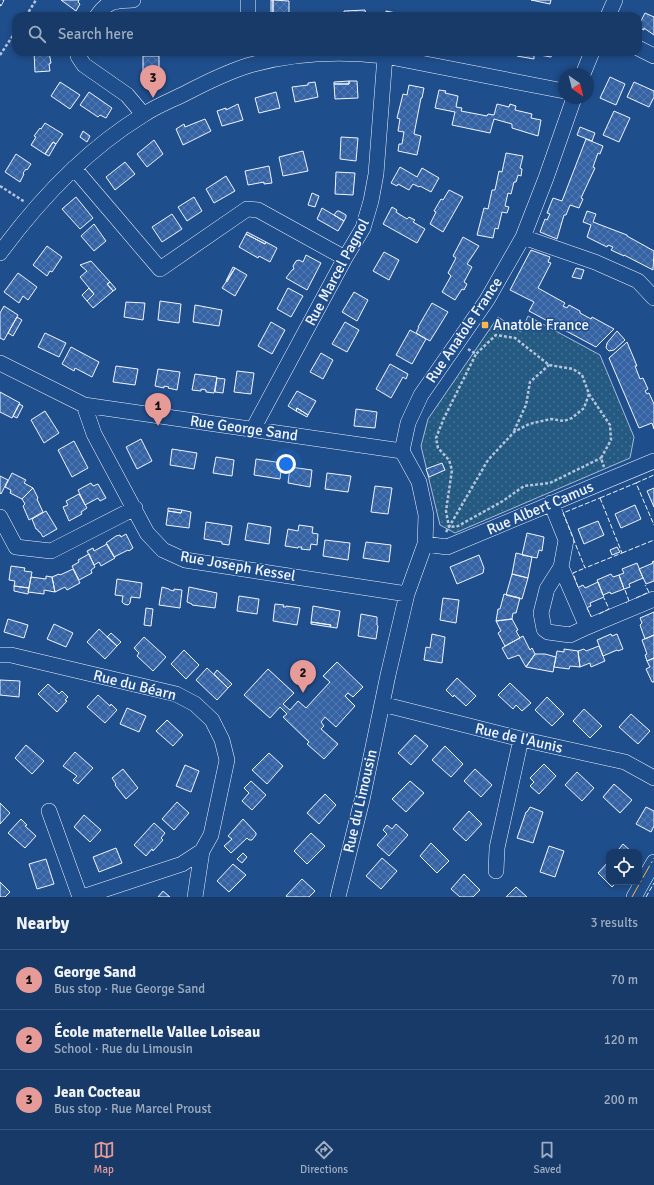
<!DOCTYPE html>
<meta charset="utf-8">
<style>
body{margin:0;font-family:Signika,sans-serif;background:#20416f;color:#f1f3f6}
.controls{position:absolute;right:12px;bottom:12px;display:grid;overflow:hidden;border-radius:8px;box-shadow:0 2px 6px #0003}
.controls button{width:36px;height:36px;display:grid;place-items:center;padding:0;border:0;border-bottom:1px solid #36547d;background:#173a69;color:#f1f3f6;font:20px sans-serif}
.compass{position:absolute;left:558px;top:68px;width:36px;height:36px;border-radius:50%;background:#173a69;box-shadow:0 2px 6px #0003;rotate:145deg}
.you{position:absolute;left:286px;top:464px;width:14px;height:14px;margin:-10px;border:3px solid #fff;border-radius:50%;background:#1a73e8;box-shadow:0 0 0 6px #1a73e833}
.badge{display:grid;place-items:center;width:26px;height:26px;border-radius:50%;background:#e69b98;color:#111;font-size:13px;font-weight:700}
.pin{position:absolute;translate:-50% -33px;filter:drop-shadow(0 1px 2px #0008)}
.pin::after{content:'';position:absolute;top:21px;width:14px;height:12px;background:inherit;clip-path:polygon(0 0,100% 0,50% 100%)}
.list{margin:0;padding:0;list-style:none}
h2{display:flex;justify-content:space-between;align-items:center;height:52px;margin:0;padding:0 16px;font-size:17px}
h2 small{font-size:13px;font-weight:400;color:#9eadc0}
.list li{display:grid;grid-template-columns:26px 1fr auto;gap:12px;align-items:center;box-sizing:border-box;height:60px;padding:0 16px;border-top:1px solid #36547d}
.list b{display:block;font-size:15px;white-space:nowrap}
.list p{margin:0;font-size:13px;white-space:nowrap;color:#9eadc0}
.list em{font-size:13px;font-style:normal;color:#9eadc0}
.icon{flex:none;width:22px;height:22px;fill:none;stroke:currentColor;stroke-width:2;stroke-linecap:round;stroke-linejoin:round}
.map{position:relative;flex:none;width:654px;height:897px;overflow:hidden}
.search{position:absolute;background:#173a69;box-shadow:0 2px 6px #0003;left:12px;right:12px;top:12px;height:44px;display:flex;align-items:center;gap:10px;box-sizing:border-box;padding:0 14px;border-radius:12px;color:#9eadc0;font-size:15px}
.sheet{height:232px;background:#173a69}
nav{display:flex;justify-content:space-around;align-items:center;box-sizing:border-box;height:56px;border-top:1px solid #36547d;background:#173a69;font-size:11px;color:#9eadc0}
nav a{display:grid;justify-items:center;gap:2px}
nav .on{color:#e69b98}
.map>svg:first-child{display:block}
</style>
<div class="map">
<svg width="654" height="897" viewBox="0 0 654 897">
<defs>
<pattern id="park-dots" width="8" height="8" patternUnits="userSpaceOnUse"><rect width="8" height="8" fill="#245a82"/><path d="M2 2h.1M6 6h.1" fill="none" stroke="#447295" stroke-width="1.8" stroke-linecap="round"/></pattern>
<pattern id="building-cross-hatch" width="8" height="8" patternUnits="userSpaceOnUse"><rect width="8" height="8" fill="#3563a3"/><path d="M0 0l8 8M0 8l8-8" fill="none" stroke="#537ab1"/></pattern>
</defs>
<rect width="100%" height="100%" fill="#1f4e8c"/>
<path fill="url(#park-dots)" stroke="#a8bbd7" d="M528 316 600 355 634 437 630 458 455 533 440 525 421 446 428 419 498 317 521 332Z"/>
<path fill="url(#building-cross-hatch)" stroke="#f2f6ff" d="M61 0H79L78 2 80 4 76 11Z
M271 0H273V13H271Z
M273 0 289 1V16H271V13H273Z
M531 0H551L550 4Z
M365 10 366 16H344V11Z
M386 11 396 13V15L400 16H386Z
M645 13 654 17V35L644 28V30L638 27Z
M34 52H49L51 63 49 64 50 71 35 72Z
M182 52H194V55H182Z
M517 52H564L563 55 552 53 551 57 534 54V59L517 56Z
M143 56H159V82L143 83Z
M610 77 625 84 616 105 600 98Z
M349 81V84H334V82Z
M349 81H357L358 98 335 99 334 84H349Z
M60 82 80 95 70 109 51 96Z
M315 82 318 97 295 102 292 87 308 85V83Z
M634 82 654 91V97L649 107 627 97Z
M409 85 424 88 422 98H421L414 134 421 136 417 155 398 151 399 144H402L404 132 398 131 400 119 397 118 403 94 407 95Z
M439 90 446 91 445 93 458 96 456 107 462 108 461 111 482 115 487 116 488 114 494 115 497 104 509 107 510 104 516 106 515 110 532 114 531 118 541 120 538 136 512 128V124L494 119 490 133 452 125 455 112 435 108Z
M89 92 112 108 106 118 100 115 98 117 80 105Z
M276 92 280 108 259 113 255 98Z
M238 104 243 120 222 126 217 111 226 108V110Z
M614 111 630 118 619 142 603 135Z
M205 119 211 131 183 145 176 129 184 124 185 127Z
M45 123 63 134 56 144 53 142 45 154 31 145 36 137 34 136 40 128 41 129Z
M580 127 595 133 592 141 577 135Z
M83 131 90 136 87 142 80 137Z
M341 137 358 138 356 161 340 159Z
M586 139 603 146 600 154 598 153 593 167 595 168 581 198 583 199 579 208 570 205 566 215H564L557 239 540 232 545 219 547 220 550 214 547 213 553 198 562 201Z
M154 140 163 154 147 167 137 154Z
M53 142 56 144 49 156 45 154Z
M303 151 308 171 283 176 279 157Z
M506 153 523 156 520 168 522 169 521 176 518 175 516 182H514L511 194 508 193 505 206 509 207 507 213 502 212 498 229 495 228 493 238 477 235 484 208 488 209 492 190H495L499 171 502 172Z
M16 154 31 164 27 170 26 169 23 173 24 174 20 182 5 172Z
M125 162 135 174 115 190 106 177Z
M269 166 272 183 264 184V182L248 185 245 171Z
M400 167 417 177 422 168 439 178 431 192 420 186 419 187 413 184 409 190 398 184 397 186 391 183Z
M336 172 355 173 353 195 335 194Z
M226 176 235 191 214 203 206 189Z
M449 190 463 197 443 232 430 224 436 212 434 211 441 199 443 200Z
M312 193 319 196 315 207 308 205Z
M76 197 93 218 80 229 62 209Z
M194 197 202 211 187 221 178 207Z
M392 207 397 210 396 212 407 219 409 217 415 220 413 222 425 229 417 243 383 224Z
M322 208 344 221 338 231 317 219Z
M337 211H339L346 215V217L344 221 334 215Z
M587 211 596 214 593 222 627 235V236L654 251 653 270 624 255V256L611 250 613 247 608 245 607 247 587 237 591 225 583 222Z
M172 214 182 229 162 242 152 227Z
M94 224 106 241 94 251 81 236Z
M247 232 266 242 265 244 246 234Z
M246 234 265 244 266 242 277 248 270 262 259 256 258 258 239 247Z
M463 237 479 246 467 264 472 267 464 282 467 284 464 290 462 289 455 300 442 292 451 276 448 273 456 258 453 256Z
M47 246 62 257 52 272 50 271 47 276 33 265Z
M531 250 550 257 548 262 551 263 538 288 565 303 563 306 567 308 569 305 580 311V313L591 319 592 317 614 329 596 347 529 311 534 302 510 290Z
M384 252 399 260 389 280 373 271Z
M306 255 321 263 307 290 286 278 292 270 294 269 293 266 296 261 299 260 303 262Z
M91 261 110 282 107 284 113 291 93 308 87 301 94 294 80 277 87 271 80 265Z
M233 267 235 268 227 282 226 281Z
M235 268 247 275 235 296 222 288Z
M576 268 584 270 581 279 572 277Z
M18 273 37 287 28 300 23 296 19 303 4 292Z
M110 282 116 289 113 291 107 284Z
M89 288 94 294 87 301 82 295Z
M288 288 303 296 291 317 277 309Z
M354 292 368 300 357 321 342 312Z
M160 301 181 304 179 323 158 320Z
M126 302 145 303 143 320 124 317Z
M432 303 448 312 430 341 416 333 419 327H418Z
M195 305 222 310 219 326 193 322Z
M4 306 18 315 4 340 0 338V313Z
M17 317 22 320 13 336 8 333Z
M271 322 285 330 272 354 258 346Z
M345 322 359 330 347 352 332 344Z
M410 330 426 339 412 364 396 355Z
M617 331 625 340 614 350 609 351 606 348 607 343Z
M45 333 66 343 59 357 38 347Z
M627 342 637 366H635L640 379 643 378 648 389 645 391 647 394 649 393 654 404V429L652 423 639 428 609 358Z
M71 347 99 362 92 377 75 368 74 371 62 364Z
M321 353 333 360 323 379 310 372Z
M390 364 408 374 406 379 403 377 391 398 376 389Z
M116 366 138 369 135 385 113 382Z
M158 369 180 372 177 390 168 388 169 387 164 386V388L155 386Z
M237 371 254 373 251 394 234 392Z
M195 374 217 377 214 393 206 392V390L201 389V391L192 390Z
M217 378 225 379 223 393 215 392Z
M297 391 316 401 308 415 297 408 296 411 288 406Z
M0 392 20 403 12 418 0 412Z
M19 404 23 406 17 418 13 416Z
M297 408 308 415 307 417 296 411Z
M356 409 377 412 375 428 354 426Z
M45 411 59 433 44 443 31 420Z
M141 439 152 461 137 469 126 447Z
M74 441 88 468 72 477 58 450Z
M172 449 197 453 194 469 170 465Z
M216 457 234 460 232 476 213 473Z
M256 459 282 463 280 479 254 475Z
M442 463 445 470 429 477 426 469Z
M290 467 312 470 310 487 288 483Z
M12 473 26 480 24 483 33 488 22 499 10 493 11 490 5 487Z
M327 473 351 476 348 492 325 489Z
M0 476 8 480 1 494 0 493Z
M91 483 93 486 98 484 106 498 100 501 98 498 85 505 78 490Z
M375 486 392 488 388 514 371 512Z
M33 488 38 498 37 499 43 512 29 520 23 506 25 504 22 499Z
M654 488V507L647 491Z
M79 494 87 508 81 512 82 514 69 521 63 507 68 505 66 501Z
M635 505 641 519 621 528 615 514Z
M168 508 182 510 181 513 168 511Z
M182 510 191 512 189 528 166 525 168 511 181 513Z
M46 511 57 529 43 537 40 532H39L37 529H36L32 519Z
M598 521 604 535 584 544 578 529Z
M206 522 232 526 229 545 222 544V542L204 539Z
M248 523 271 527 269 544 245 540Z
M299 525 313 527 312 533 318 534 317 545 311 544 310 550 301 549 302 547H298V548L285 546 288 529 298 531Z
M527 533 544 537 542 551 539 550 537 558 522 555Z
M126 534 133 548 129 551 128 550 114 557 106 543 116 536 120 535 121 537Z
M325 540 350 543 348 560 323 556Z
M366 542 391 545 389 562 363 558Z
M107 544 115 558 101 566 99 562 94 565 87 551 93 548 94 551Z
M617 547 620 552 612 555 610 550Z
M516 553 532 557 528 578 512 574Z
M89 554 95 567 91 570 92 573 79 580 72 566 79 562 78 560Z
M479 555 484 568 483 573 457 584 450 567Z
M654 561V581L646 584 639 569 653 563 652 562Z
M637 563 643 578 629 584 630 587 624 589 619 575 624 573 622 569Z
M11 566 25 568 24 571 32 572 29 588 14 586 15 581 9 580Z
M73 569 80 583 67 590 65 587 55 592 52 577 59 574 60 575Z
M512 574 528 578 522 599 506 595Z
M611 574 613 577 619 575 624 589 611 594 610 592 603 595 597 580Z
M46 576 52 577 55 592 44 590V594L28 592 31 577 46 579Z
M117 579 142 583 140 598 131 597 130 603 128 605 124 604 122 602 123 596 115 595Z
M598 582 604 597 590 603 591 606 586 608 577 588 583 585 585 588Z
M14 586 29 588 28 594 14 591Z
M162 587 169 589 170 590 174 591V589L182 590 180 608 159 605Z
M189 587 217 593 215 608 192 605V604L187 602Z
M504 594 520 598 516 613H513L512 619 496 621 498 609H500Z
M239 596 259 599 257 614 237 611Z
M443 598 459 600 456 623 440 620Z
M275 604 284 605 283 607H286V606L300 608 297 625 273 621Z
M313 606 340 611 337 628 330 627 331 625 311 622Z
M146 608 153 609 151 626 144 625Z
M654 612V635L645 639 640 625 642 623 640 618Z
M361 614 377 617V625L378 626 376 639 358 636Z
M8 619 28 625 24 638 4 632Z
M512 619 518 630 516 631 520 638 505 646 498 633 501 631 496 621Z
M311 622 331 625 330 627 311 624Z
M54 624 73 633 66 647 47 639Z
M99 629 117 646 105 659 87 642Z
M111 633 121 642 117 646 107 637Z
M432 634 445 637 442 663 424 660 426 647 430 648Z
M611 634 612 636 617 634 623 649 618 651 617 650 603 656 597 640Z
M654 635V658L647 661 645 655 647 654 642 640Z
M523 636 530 650 532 648 535 654 526 667 519 655 508 659 502 648Z
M144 637 166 657 153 671 137 656 139 653 134 648Z
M599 646 605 661 591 667 590 663 580 667 578 651 584 649 586 651Z
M564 649 578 651 580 667 570 666 569 669 554 667 557 651 564 652Z
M184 650 199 665 186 679 171 664Z
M535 654H545L556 657 553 672 526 667Z
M654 658V682H652L646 669 650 667 647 661Z
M337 662 363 687 353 697 348 693 345 696 355 706 336 727 325 717 321 722 324 726 321 729 338 744 324 759 307 744 309 742 283 717 287 714 280 707 270 718 244 695 268 669 294 693 283 704 290 710 298 701 306 708 330 682 323 676Z
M207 668 228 688 217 700 196 680Z
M217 670 232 684 228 688 214 674Z
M457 678 476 696 466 706 454 695 453 697 446 690Z
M0 680 20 681 19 697 0 695Z
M510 683 531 703 522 711 516 705 513 709 498 695Z
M48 684 59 694 62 691 68 697 65 700 67 701 57 712 38 694Z
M98 695 110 706 111 704 117 710 105 723 87 707Z
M547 697 564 714 552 726 535 710Z
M127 708 146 716 139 732 120 724Z
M584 709 602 726 590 738 573 721Z
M631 714 650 731 638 744 619 727Z
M167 720 183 735 173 746 156 731Z
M415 735 428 746 411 765 398 753Z
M26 745 44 761 32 774 15 758Z
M445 746 463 764 451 777 432 760Z
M75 752 93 768 78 784 73 780 77 776 63 766Z
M269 753 283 766 267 784 252 770Z
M544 764 556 776 539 794 530 786 534 782 530 778Z
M185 765 199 771 191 792 176 786Z
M123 769 138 788 126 799 115 785 116 784 112 778Z
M475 769 492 785 481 797 464 781Z
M577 772 594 788 582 801 565 785Z
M251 781 266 795 252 810 242 801 249 793 244 788Z
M410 781 424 793 406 812 392 799Z
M614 784 632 800 620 813 603 797Z
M325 794 336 805 319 824 307 813Z
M177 802 189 813 174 830 162 819Z
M0 803 10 813 0 824Z
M530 807 543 812 533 843 517 838 526 812H527Z
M646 807 654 811V826L651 832 636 824Z
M469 811 482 824 466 841 453 829Z
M84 815 101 830 90 842 74 827Z
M21 819 27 825 25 826 36 836 25 848 8 833Z
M243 819 256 833V835L252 840H249L247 838 231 853 224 846 232 839 228 836Z
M154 823 165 833 161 838 163 840 153 851 152 849 146 856 134 845Z
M396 824 408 835 389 856 377 845 387 834 383 830 387 825 392 829Z
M311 833 325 846 307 864 294 851Z
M431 843 449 861 437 873 420 856Z
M623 844 632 852H622L619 849Z
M549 846 564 851 555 877 540 872Z
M116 848 122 863 99 872 93 857Z
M243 853 247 857 242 863 237 859Z
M382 858 397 871 381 889 366 876Z
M46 859 54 884 37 889 29 864Z
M609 861V882H617L612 887 598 873Z
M233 864 246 875 229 892 217 881Z
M464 874 480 890 473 897H460L451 889Z
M302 879 315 891 309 897H287L286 896Z
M0 882 10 892 5 897H0Z
M516 887 527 897H506Z
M163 891 170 897H158Z"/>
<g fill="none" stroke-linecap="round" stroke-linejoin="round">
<defs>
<path id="minor" d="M248 0V16
M97 16C108 0 115 1 133 0
M608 16 615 0
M638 48 654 56
M79 52 78 56 84 65 127 95 143 114
M583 74 592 52
M74 168 160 269 247 209 258 210 345 258
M523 237 595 262 638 281 654 298
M0 253C39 200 86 150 143 115 156 106 172 100 186 93 207 82 227 72 250 65 293 53 341 51 385 56L564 91
M0 363 84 405 402 451
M84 405 94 434 147 533 163 550 185 560 407 594
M253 429 345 258 363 228 371 201 376 174 385 56
M551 503 566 540 561 567 587 627 654 599
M0 517 16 547 51 551 135 508
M425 544 447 547 654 461
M561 567 547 589 541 613 544 629 548 632 570 635 587 627
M0 655H11L176 694 195 704 212 720 222 740 227 760 211 835 202 851 182 864 82 897
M382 704 521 739 625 762 654 778
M49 811 80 897
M496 871 497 848 521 739
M195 897 202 851
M338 897 362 800 388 675 407 594 425 544 426 515 419 482 402 451 408 423 421 395 487 300 523 237 546 178 574 98
M634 897 654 862"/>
</defs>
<use href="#minor" stroke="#f2f6ff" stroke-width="16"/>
<path stroke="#b3c4dc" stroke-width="2.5" stroke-dasharray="3 2" stroke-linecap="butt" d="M26 16 36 0
M0 55 16 31
M0 186 25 202
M468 349 476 354 496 335 515 338 549 365 573 369 582 375 589 394 610 425 611 440 601 458 604 467
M589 394 584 408 572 418 564 421 551 419 529 424 514 432 488 460 449 527 458 526 503 501 524 486 550 483 601 458
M514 431 526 405 530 382 549 365
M446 532 449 527 446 511 452 470 449 460 438 448 436 438 444 418 476 354"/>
<use href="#minor" stroke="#1f4e8c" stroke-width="15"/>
<defs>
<path id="rail" d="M0 4 2 0"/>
</defs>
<use href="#rail" stroke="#f2f6ff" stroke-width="4.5"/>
<use href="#rail" stroke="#1f4e8c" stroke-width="3" stroke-dasharray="9" stroke-linecap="butt"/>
<path stroke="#f2f6ff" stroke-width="1" stroke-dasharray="5 2" stroke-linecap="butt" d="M636 483 654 475
M600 498 622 553 585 568 563 513Z
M600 498 636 483 654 525
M622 553 654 540
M578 587 573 573 585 568
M625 590 629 601 626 603
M636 598 649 592 645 585
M587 608 591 616
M599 614 609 609 604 598
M646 897 654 883"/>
<path stroke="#ffb74d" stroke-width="1" stroke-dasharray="14 3 2 3" stroke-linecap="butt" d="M632 897 654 858"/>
</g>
<rect fill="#ffb74d" stroke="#1f4e8c" stroke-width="1.5" x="481" y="321" width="8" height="8" rx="2"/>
<g text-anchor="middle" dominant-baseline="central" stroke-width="3" stroke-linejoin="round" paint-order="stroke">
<g font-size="15" fill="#f2f6ff" stroke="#1f4e8c">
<text transform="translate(337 272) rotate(-62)">Rue Marcel Pagnol</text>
<text transform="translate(464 330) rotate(-56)">Rue Anatole France</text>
<text transform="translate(244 428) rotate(8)">Rue George Sand</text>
<text transform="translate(540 508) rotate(-23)">Rue Albert Camus</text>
<text transform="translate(238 566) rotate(10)">Rue Joseph Kessel</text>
<text transform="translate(135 685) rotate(14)">Rue du Béarn</text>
<text transform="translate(519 738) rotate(13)">Rue de l'Aunis</text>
<text transform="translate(360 801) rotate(-77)">Rue du Limousin</text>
</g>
<g font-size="15" fill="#f2f6ff" stroke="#1f4e8c" text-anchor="start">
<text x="493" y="325">Anatole France</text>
</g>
</g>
</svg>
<div class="controls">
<button><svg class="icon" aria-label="locate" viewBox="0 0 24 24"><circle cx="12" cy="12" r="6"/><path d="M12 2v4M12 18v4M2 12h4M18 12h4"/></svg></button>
</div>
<svg class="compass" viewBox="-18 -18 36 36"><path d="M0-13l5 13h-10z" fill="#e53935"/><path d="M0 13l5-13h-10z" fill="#9eadc0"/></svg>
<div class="you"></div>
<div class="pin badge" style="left:158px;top:426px">1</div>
<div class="pin badge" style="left:303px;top:693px">2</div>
<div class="pin badge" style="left:153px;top:98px">3</div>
<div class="search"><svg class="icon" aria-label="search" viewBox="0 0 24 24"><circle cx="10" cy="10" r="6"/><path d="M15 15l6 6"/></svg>Search here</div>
</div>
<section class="sheet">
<h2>Nearby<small>3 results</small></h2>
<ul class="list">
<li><span class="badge">1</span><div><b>George Sand</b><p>Bus stop · Rue George Sand</p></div><em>70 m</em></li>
<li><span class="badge">2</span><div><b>École maternelle Vallee Loiseau</b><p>School · Rue du Limousin</p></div><em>120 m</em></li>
<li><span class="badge">3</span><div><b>Jean Cocteau</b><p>Bus stop · Rue Marcel Proust</p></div><em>200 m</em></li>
</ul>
</section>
<nav>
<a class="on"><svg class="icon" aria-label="map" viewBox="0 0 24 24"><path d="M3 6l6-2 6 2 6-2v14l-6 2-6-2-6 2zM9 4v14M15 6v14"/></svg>Map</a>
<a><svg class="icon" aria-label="directions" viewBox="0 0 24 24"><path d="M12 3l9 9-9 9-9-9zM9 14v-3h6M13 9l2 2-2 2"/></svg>Directions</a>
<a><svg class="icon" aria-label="saved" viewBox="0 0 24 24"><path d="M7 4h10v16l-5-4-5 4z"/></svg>Saved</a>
</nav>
